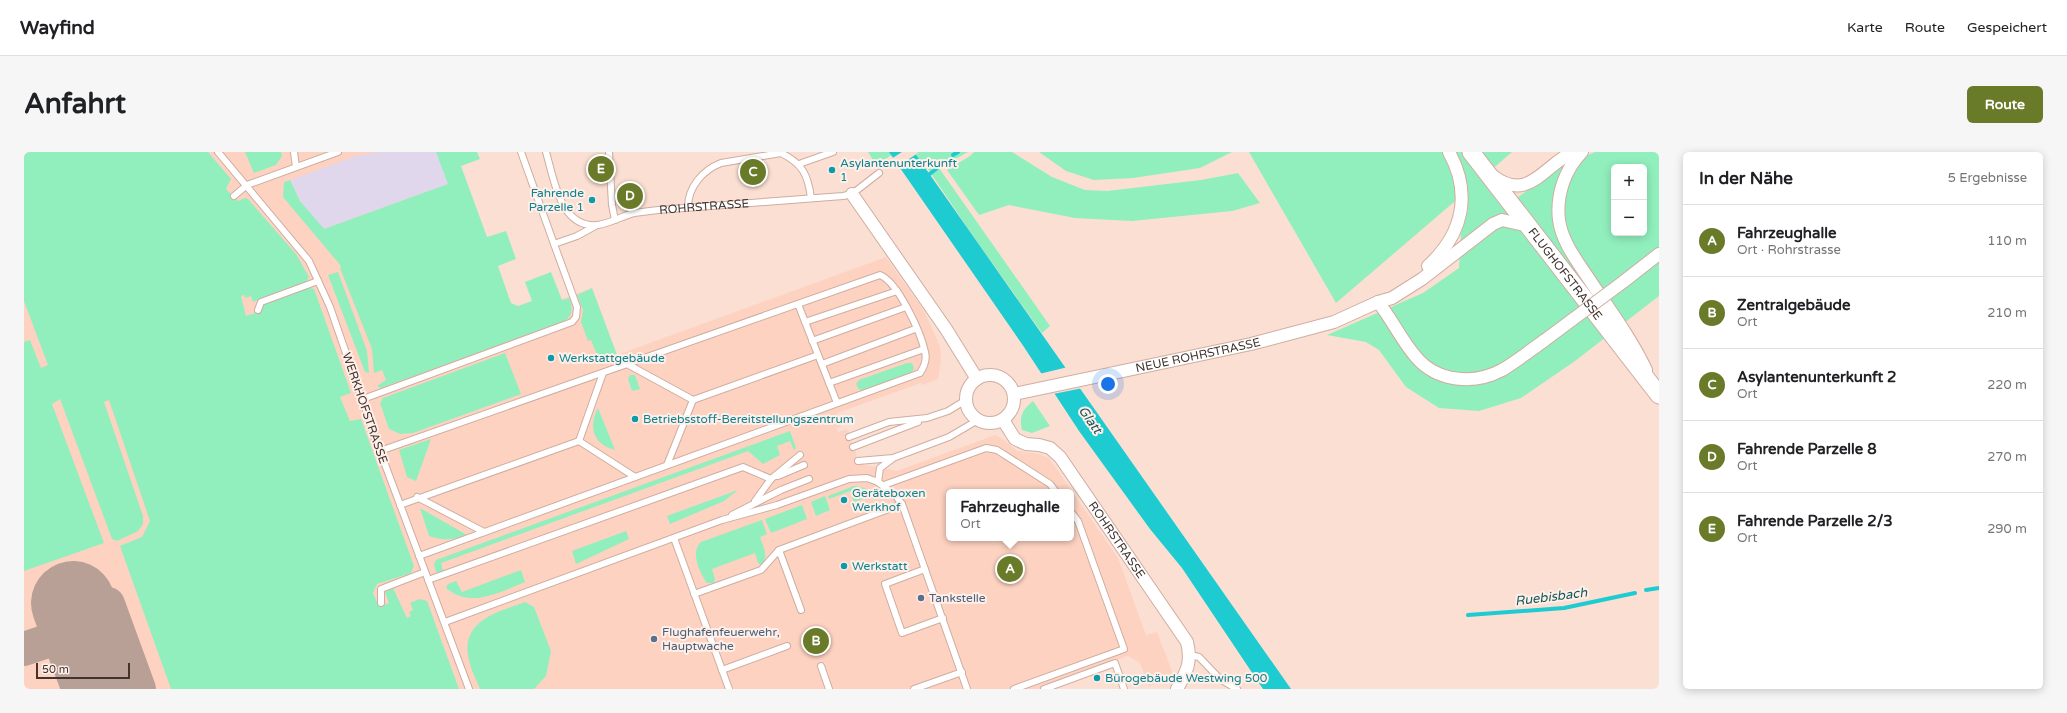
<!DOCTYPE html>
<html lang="de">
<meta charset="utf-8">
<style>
body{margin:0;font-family:"Varela Round",sans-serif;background:#f6f6f6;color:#202124}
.controls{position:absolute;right:12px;top:12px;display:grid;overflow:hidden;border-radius:6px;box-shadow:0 2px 10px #0003}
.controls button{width:36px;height:36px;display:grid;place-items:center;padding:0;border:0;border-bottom:1px solid #e0e0e0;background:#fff;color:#202124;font:20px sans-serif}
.scale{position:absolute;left:12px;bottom:10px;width:94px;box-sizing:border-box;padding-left:4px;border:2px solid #41332e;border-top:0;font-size:11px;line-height:14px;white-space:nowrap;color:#41332e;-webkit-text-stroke:3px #feefe9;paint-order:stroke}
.you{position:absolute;left:1084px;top:232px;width:14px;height:14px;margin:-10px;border:3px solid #fff;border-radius:50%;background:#1a73e8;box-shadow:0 0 0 6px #1a73e833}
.badge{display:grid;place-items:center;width:26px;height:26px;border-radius:50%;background:#697a29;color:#fff;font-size:13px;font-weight:700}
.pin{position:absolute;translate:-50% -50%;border:2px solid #fff;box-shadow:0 1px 4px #0006}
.popup{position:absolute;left:922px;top:337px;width:128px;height:52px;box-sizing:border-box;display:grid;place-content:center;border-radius:6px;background:#fff;filter:drop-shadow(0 1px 3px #0005);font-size:13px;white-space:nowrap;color:#757577}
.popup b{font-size:15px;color:#202124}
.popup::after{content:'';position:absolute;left:50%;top:100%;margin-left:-8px;border:8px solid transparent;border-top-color:#fff}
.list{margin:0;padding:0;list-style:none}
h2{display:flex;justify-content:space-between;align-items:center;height:52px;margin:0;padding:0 16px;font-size:17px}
h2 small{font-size:13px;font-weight:400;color:#757577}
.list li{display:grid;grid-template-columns:26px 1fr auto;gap:12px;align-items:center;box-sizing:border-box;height:72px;padding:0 16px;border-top:1px solid #e0e0e0}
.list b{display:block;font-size:15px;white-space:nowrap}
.list p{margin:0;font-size:13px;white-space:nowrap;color:#757577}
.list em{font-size:13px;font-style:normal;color:#757577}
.map{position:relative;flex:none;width:1635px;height:537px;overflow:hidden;border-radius:6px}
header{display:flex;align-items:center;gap:24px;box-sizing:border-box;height:56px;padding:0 20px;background:#fff;border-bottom:1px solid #e0e0e0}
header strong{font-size:19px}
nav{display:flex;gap:22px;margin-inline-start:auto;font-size:14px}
.intro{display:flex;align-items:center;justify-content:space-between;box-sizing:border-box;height:96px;padding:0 24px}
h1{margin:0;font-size:28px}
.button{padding:10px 18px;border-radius:6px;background:#697a29;color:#fff;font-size:14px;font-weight:700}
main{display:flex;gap:24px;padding:0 24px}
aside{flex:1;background:#fff;border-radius:6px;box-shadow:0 2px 10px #0003}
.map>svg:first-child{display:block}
</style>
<header>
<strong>Wayfind</strong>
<nav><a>Karte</a><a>Route</a><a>Gespeichert</a></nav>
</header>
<div class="intro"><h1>Anfahrt</h1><a class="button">Route</a></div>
<main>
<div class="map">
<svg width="1635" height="537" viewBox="0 0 1635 537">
<rect width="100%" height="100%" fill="#fbdfd3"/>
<path fill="#fdd2c1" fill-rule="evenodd" d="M0 0H422L484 167 568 136 593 203 862 105 900 159 916 194 917 208 914 227 898 233 897 231 813 261 817 274 813 276 814 280 823 277 836 312 873 319 971 283 980 288 993 299 1015 302 1025 306 1094 406 1122 483 1133 480 1149 522 1146 526 1125 534 1116 511 1104 504 1013 537H0ZM925 340H1047V386H925Z"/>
<path fill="#e1d7ec" d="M356 0H412L424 32 299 77 276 49 266 28 332 4Z"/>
<path fill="#91efbd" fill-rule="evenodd" d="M0 0H184L207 27 202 37 214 49 221 46 224 47 272 102 285 125 282 130 229 150 227 144 221 146 220 143 217 144 222 164 237 159 240 152 284 135 290 137 327 241 316 245 326 269 337 267 390 414 387 421 353 432 349 441 355 455 365 451 361 440 369 436 383 466 387 464 385 460 389 458 386 451 396 447 403 449 435 537H147L96 394 118 385 126 369 85 248 80 250 119 364V372L114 379 93 389 88 387 36 247 28 252 80 391 0 419V190L6 188 17 216 24 213 0 149Z
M221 0H257L258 4 252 13 230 21Z
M412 0H453L456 7 437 14 463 85 482 79 492 107 474 114 487 151 494 154 508 149 501 130 527 120 538 148 546 146C548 155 550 164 540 169L357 236 353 234 362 228 358 218 350 221 348 197 316 116 317 114 259 45 260 30 266 28 276 49 300 77 424 32Z
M844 0H872L852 13Z
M888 0H944L915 16 1026 174 1018 181 947 81 904 17Z
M950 0H988L1028 25 1061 38 1083 39 1177 28 1214 21 1236 51 1208 59 1108 69 1051 66 985 53 955 63 923 18 946 4Z
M1015 0H1208L1176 16 1109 26 1070 28 1042 19Z
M1225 0H1488L1458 26 1480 55 1537 15 1571 0H1635V144L1551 209 1497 246 1455 259 1415 256 1382 235 1355 198 1342 190 1303 183 1399 141 1435 116 1437 82 1444 58V38L1312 151ZM1590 15H1620V81H1590Z
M314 120 343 199 345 221 341 220 304 123Z
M568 136 593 203V207L577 213 567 188 564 189 557 170 559 158 553 143Z
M481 201 497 242 389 281 376 282 365 277 356 251 359 246Z
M883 211H888L890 216 888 220 838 239 834 236 832 232 835 228Z
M606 223H611L616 237 608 239 604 227Z
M1009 249 1026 274 1008 281 998 278C995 264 998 258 1009 249Z
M574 256 591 298C569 292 564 275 574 256Z
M766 279 772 296 770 298 766 289 753 294 756 303 739 312 724 299 417 411 420 422 412 420 410 412 412 408Z
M407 287 392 329 383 325 375 298Z
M830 334 841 336 849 343 830 350 826 339 805 347 804 344Z
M714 338 700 349 646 372 643 364Z
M801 344 806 358 792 364 787 350Z
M778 353 783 367 747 381 741 367Z
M396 356 443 383C428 388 420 389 405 384Z
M738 368 743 382 736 385C739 394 745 404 738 413L734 411 731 401 688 417 691 427 690 431H683C675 420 666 399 677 390Z
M602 379 605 387 552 412 548 399Z
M497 418 501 430C475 440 447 457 422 436L424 432 432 429 438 440Z
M501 450 510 455 527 499 522 524 510 537H456C452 527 447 518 445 508 435 469 474 460 501 450Z"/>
<path fill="#1ecbd1" d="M865 0H890L1267 537H1239L1158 416 1126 377 1055 279 1000 195Z"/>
<path fill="#fbdfd3" d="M878 0H893L894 1 873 15 867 7Z
M1044 215 1059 236 1029 242 1015 222Z"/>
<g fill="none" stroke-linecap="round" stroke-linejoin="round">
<path stroke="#1ecbd1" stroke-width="4" d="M929 3 934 0
M903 24 912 17
M1622 438 1635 436
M1444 463 1540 456 1611 441"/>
<path stroke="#b8a097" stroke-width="34" d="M84 452 115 537
M0 497 59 477"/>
<path stroke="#b8a097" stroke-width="84" d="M49 451 81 537"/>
<defs>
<g id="lane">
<path d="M194 0 285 109 306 155 356 299 445 537"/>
<path d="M270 0 272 15"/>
<path d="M497 0 530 92"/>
<path id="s1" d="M522 0C530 27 536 77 574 73 587 71 598 64 610 61 618 60 626 59 634 58L819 44 828 42 855 21"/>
<path d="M585 0 588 53 591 68"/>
<path d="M775 12 809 0"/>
<path d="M210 44 223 33 314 0"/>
<path d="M664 55C664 35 679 18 697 11L757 1C779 12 784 23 787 46"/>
<path d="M774 152 813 251"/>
<path d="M234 158 237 150 294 129"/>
<path d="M781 170 873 139"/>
<path d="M788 189 882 155"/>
<path d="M603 212 669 248 794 203"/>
<path d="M798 212 891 177"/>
<path d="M579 221 555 289 611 325"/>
<path d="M805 231 900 197"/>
<path d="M339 247 548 170 552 165 553 155 530 92 553 84 573 73"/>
<path d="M825 285 865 270 903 266 924 259 942 248"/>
<path d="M829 295 894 270"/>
<path d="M356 299 856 123C874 130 897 181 901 200 903 207 900 215 896 221L395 404"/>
<path d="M834 309 869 306 925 285 954 268"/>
<path d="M643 313 669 248"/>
<path d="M754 324 780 313"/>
<path d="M854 330 856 316 868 307"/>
<path d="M860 333 962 296 973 298 1026 332 1032 340"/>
<path d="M393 345 460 380"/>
<path d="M731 349 747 327 776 303"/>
<path d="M376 353 555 289"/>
<path d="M708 363 757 338 785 327"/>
<path d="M650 386 705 537"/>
<path d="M755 398 777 458"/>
<path d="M901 417 861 432 878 481 919 466"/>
<path d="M404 428 719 315 747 327"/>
<path d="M670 442 737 418 755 398 878 352"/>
<path d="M357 451V437L401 420"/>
<path d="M421 470 698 368 753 353 825 327 843 326 854 330 871 343 878 352 943 537"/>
<path d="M1166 503 1175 505 1196 527 1213 537"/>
<path d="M797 514 805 537"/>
<path d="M698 518 763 494"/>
<path d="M890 537 938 520"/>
<path d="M990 537 1100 497 1054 369 1047 360"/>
<path d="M1020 537 1091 511 1100 537"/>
</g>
<g id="street">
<path d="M1558 0C1541 17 1532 43 1535 68 1538 90 1553 109 1565 127 1585 157 1607 186 1622 218"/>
<path d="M1469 24C1505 51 1520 13 1549 0"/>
<path d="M828 42 922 177 953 227"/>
<path d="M1404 114C1439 82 1448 42 1425 0"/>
<path d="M1599 130 1635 102"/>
<path d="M1354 150C1368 167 1377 188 1392 205 1413 230 1450 233 1478 218 1493 209 1507 198 1521 188"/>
<circle cx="966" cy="247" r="24"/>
<path id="s2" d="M990 242 1227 192 1310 170 1354 150 1368 146 1398 127 1469 72 1478 68 1505 74"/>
<path id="s3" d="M979 268 991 287 1002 292 1015 293 1026 296 1036 305 1163 490C1168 510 1163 519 1153 537"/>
</g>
<g id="secondary">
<path id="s4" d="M1447 0 1635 243"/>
</g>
</defs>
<use href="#lane" stroke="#cfada0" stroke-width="8"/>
<use href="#street" stroke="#cfada0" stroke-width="14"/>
<use href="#secondary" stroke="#cfada0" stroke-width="19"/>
<use href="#lane" stroke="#fff" stroke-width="6"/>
<use href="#street" stroke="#fff" stroke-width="12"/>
<use href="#secondary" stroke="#fff" stroke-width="17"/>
<defs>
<path id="street-bridge" d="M1521 188 1599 130"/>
</defs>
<use href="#street-bridge" stroke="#cfada0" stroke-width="14" stroke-linecap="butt"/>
<use href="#street-bridge" stroke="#fff" stroke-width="12"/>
</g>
<g fill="#0f9aa8" stroke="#feefe9" stroke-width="1.5">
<circle cx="808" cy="18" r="4"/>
<circle cx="568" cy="48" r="4"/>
<circle cx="527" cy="206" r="4"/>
<circle cx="611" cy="267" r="4"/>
<circle cx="820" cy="348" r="4"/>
<circle cx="820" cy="414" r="4"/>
<circle cx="1073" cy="526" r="4"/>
</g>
<g fill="#5c6f8a" stroke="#feefe9" stroke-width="1.5">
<circle cx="897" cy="446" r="4"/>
<circle cx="630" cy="487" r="4"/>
</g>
<g text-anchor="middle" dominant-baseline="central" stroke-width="4" stroke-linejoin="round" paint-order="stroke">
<g font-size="12" fill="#0d838f" stroke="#feefe9" text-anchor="start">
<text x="816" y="11">Asylantenunterkunft<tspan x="816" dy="14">1</tspan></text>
<text x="560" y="41" text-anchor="end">Fahrende<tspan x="560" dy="14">Parzelle 1</tspan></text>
<text x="535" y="206">Werkstattgebäude</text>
<text x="619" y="267">Betriebsstoff-Bereitstellungszentrum</text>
<text x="828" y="341">Geräteboxen<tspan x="828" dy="14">Werkhof</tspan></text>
<text x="828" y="414">Werkstatt</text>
<text x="1081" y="526">Bürogebäude Westwing 500</text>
</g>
<g font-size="12" fill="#41332e" stroke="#feefe9">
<text stroke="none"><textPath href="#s1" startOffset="207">ROHRSTRASSE</textPath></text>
<text stroke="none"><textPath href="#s4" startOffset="154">FLUGHOFSTRASSE</textPath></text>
<text stroke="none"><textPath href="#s2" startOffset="188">NEUE ROHRSTRASSE</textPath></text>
<text transform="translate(341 256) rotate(71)">WERKHOFSTRASSE</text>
<text stroke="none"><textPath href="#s3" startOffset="173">ROHRSTRASSE</textPath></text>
</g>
<g font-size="12" fill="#4e5e75" stroke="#feefe9" text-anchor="start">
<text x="905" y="446">Tankstelle</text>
<text x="638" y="480">Flughafenfeuerwehr,<tspan x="638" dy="14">Hauptwache</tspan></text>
</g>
<g font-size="13" font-style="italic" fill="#165759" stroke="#feefe9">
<text transform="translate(1066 268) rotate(55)">Glatt</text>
<text transform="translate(1527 445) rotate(-7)">Ruebisbach</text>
</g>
</g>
</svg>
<div class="controls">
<button>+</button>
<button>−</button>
</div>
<div class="scale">50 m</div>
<div class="you"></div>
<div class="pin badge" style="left:986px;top:417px">A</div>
<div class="popup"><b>Fahrzeughalle</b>Ort</div>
<div class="pin badge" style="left:792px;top:489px">B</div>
<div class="pin badge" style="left:729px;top:20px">C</div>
<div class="pin badge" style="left:606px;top:44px">D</div>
<div class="pin badge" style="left:577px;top:17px">E</div>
</div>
<aside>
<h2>In der Nähe<small>5 Ergebnisse</small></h2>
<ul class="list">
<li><span class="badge">A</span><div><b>Fahrzeughalle</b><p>Ort · Rohrstrasse</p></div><em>110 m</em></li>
<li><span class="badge">B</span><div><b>Zentralgebäude</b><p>Ort</p></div><em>210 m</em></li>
<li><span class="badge">C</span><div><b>Asylantenunterkunft 2</b><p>Ort</p></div><em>220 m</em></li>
<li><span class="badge">D</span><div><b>Fahrende Parzelle 8</b><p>Ort</p></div><em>270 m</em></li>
<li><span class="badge">E</span><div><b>Fahrende Parzelle 2/3</b><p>Ort</p></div><em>290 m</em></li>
</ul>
</aside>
</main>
